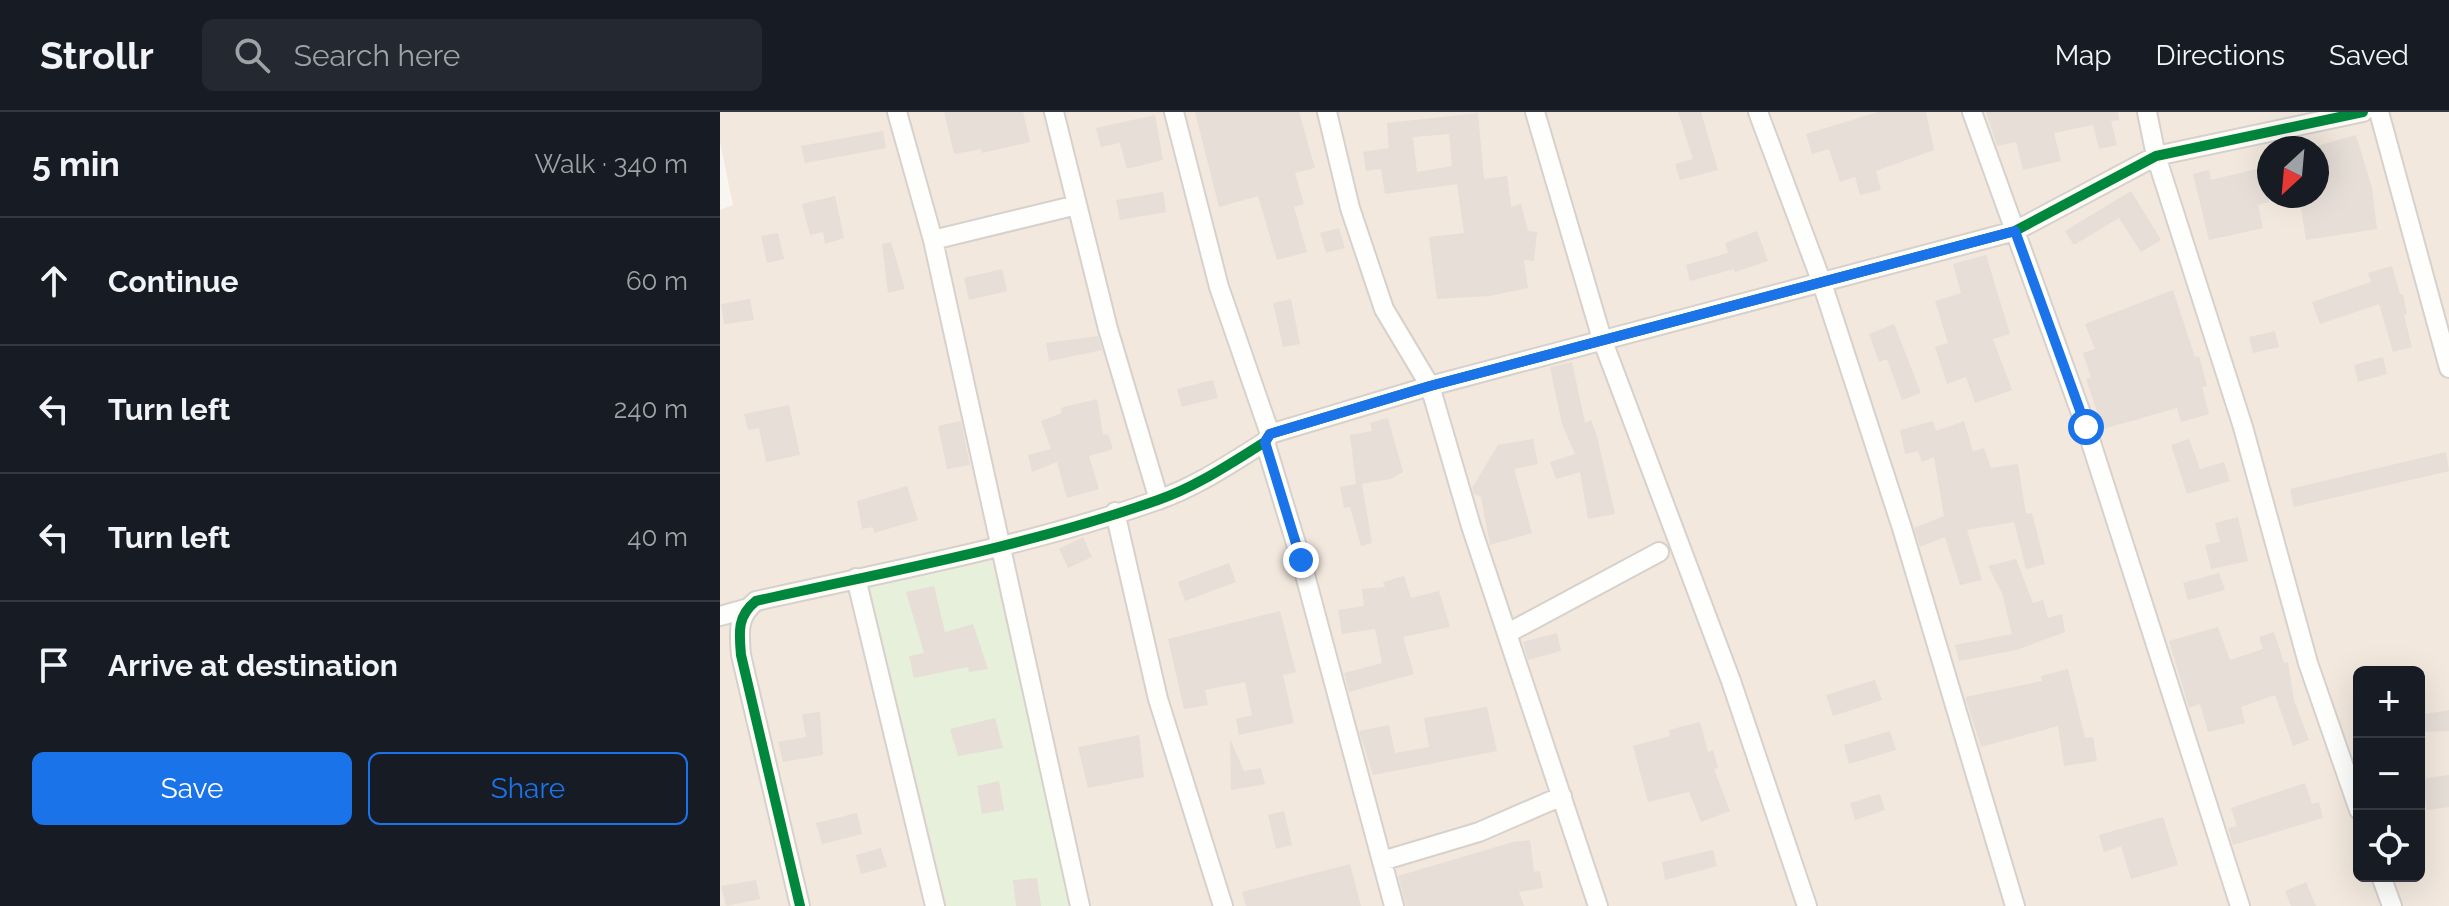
<!DOCTYPE html>
<meta charset="utf-8">
<style>
body{margin:0;font-family:Raleway,sans-serif;background:#242831;color:#f1f3f6}
.controls{position:absolute;right:24px;bottom:24px;display:grid;overflow:hidden;border-radius:12px;box-shadow:0 8px 32px #0002}
.controls button{width:72px;height:72px;display:grid;place-items:center;padding:0;border:0;border-bottom:2px solid #363941;background:#171b24;color:#f1f3f6;font:40px sans-serif}
.compass{position:absolute;left:1537px;top:24px;width:72px;height:72px;border-radius:50%;background:#171b24;box-shadow:0 8px 32px #0002;rotate:206deg}
.stop{position:absolute;width:24px;height:24px;margin:-18px;border:6px solid #1a73e8;border-radius:50%;background:#fff}
.stop.end{background:#1a73e8;border-color:#fff;box-shadow:0 2px 8px #0008}
.list{margin:0;padding:0;list-style:none}
h2{display:flex;justify-content:space-between;align-items:center;height:104px;margin:0;padding:0 32px;font-size:34px}
h2 small{font-size:26px;font-weight:400;color:#9ea1a6}
.list li{display:grid;grid-template-columns:52px 1fr auto;gap:24px;align-items:center;box-sizing:border-box;height:128px;padding:0 32px;border-top:2px solid #363941}
.list b{display:block;font-size:30px;white-space:nowrap}
.list em{font-size:26px;font-style:normal;color:#9ea1a6}
.actions{display:flex;gap:16px;padding:24px 32px}
.actions a{flex:1;padding:18px 0;border:2px solid #1a73e8;border-radius:12px;text-align:center;font-size:28px;color:#1a73e8}
.actions .main{background:#1a73e8;color:#fff}
.icon{flex:none;width:44px;height:44px;fill:none;stroke:currentColor;stroke-width:2;stroke-linecap:round;stroke-linejoin:round}
.map{position:relative;flex:none;width:1729px;height:794px;overflow:hidden}
header{display:flex;align-items:center;gap:48px;box-sizing:border-box;height:112px;padding:0 40px;background:#171b24;border-bottom:2px solid #363941}
header strong{font-size:38px}
nav{display:flex;gap:44px;margin-inline-start:auto;font-size:28px}
.search{width:560px;height:72px;background:#242831;display:flex;align-items:center;gap:20px;box-sizing:border-box;padding:0 28px;border-radius:12px;color:#9ea1a6;font-size:30px}
main{display:flex}
aside{flex:1;background:#171b24}
.map>svg:first-child{display:block}
</style>
<header>
<strong>Strollr</strong>
<div class="search"><svg class="icon" aria-label="search" viewBox="0 0 24 24"><circle cx="10" cy="10" r="6"/><path d="M15 15l6 6"/></svg>Search here</div>
<nav><a>Map</a><a>Directions</a><a>Saved</a></nav>
</header>
<main>
<aside>
<h2>5 min<small>Walk · 340 m</small></h2>
<ul class="list">
<li><svg class="icon" aria-label="ahead" viewBox="0 0 24 24"><path d="M12 20V5M6 11l6-6 6 6"/></svg><div><b>Continue</b></div><em>60 m</em></li>
<li><svg class="icon" aria-label="left" viewBox="0 0 24 24"><path d="M17 20v-9H6M10 6l-5 5 5 5"/></svg><div><b>Turn left</b></div><em>240 m</em></li>
<li><svg class="icon" aria-label="left" viewBox="0 0 24 24"><path d="M17 20v-9H6M10 6l-5 5 5 5"/></svg><div><b>Turn left</b></div><em>40 m</em></li>
<li><svg class="icon" aria-label="arrive" viewBox="0 0 24 24"><path d="M6 21V4h12l-3 4 3 4H6"/></svg><div><b>Arrive at destination</b></div></li>
</ul>
<div class="actions"><a class="main">Save</a><a>Share</a></div>
</aside>
<div class="map">
<svg width="1729" height="794" viewBox="0 0 1729 794">
<rect width="100%" height="100%" fill="#f9f5f0"/>
<path fill="#f2e8de" fill-rule="evenodd" d="M0 0H1729V794H0V98L13 93 0 30ZM1549 36H1597V84H1549ZM1639 560H1699V764H1639Z"/>
<path fill="#e7f0db" d="M271 450 354 794H228L149 472Z"/>
<path fill="#e6ded7" fill-rule="evenodd" d="M224 0H303L310 30 262 41 261 37 234 42Z
M475 0H579L595 56 575 61 584 92 574 95 587 140 557 148 538 84 499 95Z
M958 0H981L998 58 960 68 955 52 973 47Z
M1158 0H1206L1214 38 1156 59 1161 78 1140 83 1135 65 1120 70 1109 37 1092 42 1086 22Z
M1266 0H1398L1399 8 1391 9 1397 33 1379 37 1373 13 1334 21 1341 49 1303 58 1296 30 1277 34Z
M758 1 764 67 787 64 791 95 801 92 808 119 817 120 814 149 804 148 808 176 769 184 717 187 709 125 744 121 737 72 665 82 661 57 646 59 643 40 669 36 667 11ZM729 22 732 54 697 60 693 25Z
M435 3 443 48 407 57 400 31 381 35 376 16Z
M163 19 166 36 85 51 81 34Z
M1636 23 1652 76 1657 117 1586 128 1579 84H1597V34Z
M1549 54V90L1538 93 1543 116 1489 128 1473 62 1489 58 1491 68Z
M1411 79 1441 128 1421 140 1399 106 1354 133 1345 119Z
M443 80 446 100 400 108 396 88Z
M115 84 124 126 105 132 103 120 90 123 82 92Z
M619 116 625 136 606 141 600 121Z
M1037 119 1048 149 1015 160 1014 157 970 169 966 153 1008 141 1005 131Z
M58 121 64 147 47 151 41 124Z
M171 130 185 177 168 181 162 132Z
M1266 143 1290 222 1273 227 1292 278 1255 291 1246 265 1227 272 1215 235 1228 231 1215 189 1241 181 1233 152Z
M1672 154 1680 182H1683L1687 202 1684 203 1692 235 1673 240 1659 192 1600 212 1592 190 1651 170 1648 161Z
M282 157 287 179 249 188 244 166Z
M1453 178 1475 245 1479 244 1487 274 1482 275 1489 302 1461 310 1457 296 1383 317 1366 267 1371 266 1363 241 1375 237 1365 212Z
M30 187 34 208 4 212 1 192Z
M571 187 580 232 563 235 553 191Z
M1174 212 1201 281 1182 288 1167 247 1159 250 1149 222Z
M1555 219 1559 235 1533 241 1529 225Z
M378 224 382 238 329 249 326 231Z
M1663 245 1667 262 1638 270 1634 253Z
M852 250 865 311 871 308 877 324 895 402 868 407 860 360 836 367 830 350 855 342 842 312 830 255Z
M493 268 498 286 462 295 457 277Z
M377 287 383 323 388 322 393 337 369 344 379 377 347 386 337 350 312 360 308 343 331 337 321 309 342 301 341 296Z
M69 293 80 343 46 350 39 316 28 318 24 302Z
M668 306 683 360 670 367 642 372 652 431 641 434 630 395 624 396 620 375 636 372 630 323 652 319 650 311Z
M241 309 250 353 227 357 218 314Z
M1213 309 1216 319 1244 309 1253 339 1264 336 1271 356 1298 352 1306 402 1312 401 1325 452 1306 457 1294 410 1247 418 1262 468 1240 473 1225 425 1200 435 1194 416 1224 404 1214 345 1202 350 1198 339 1185 342 1180 318Z
M813 327 818 352 794 357 812 421 770 433 761 385 754 382 752 376 778 333Z
M1469 327 1480 357 1504 350 1510 369 1467 382 1451 333Z
M1726 340 1729 359 1574 395 1570 377Z
M187 374 198 408 154 421 153 415 142 417 137 389Z
M1518 405 1528 449 1491 457 1485 433 1500 430 1495 411Z
M363 425 372 445 348 456 339 437Z
M1296 447 1313 491 1323 488 1328 506 1342 502 1345 520 1296 538 1239 549 1235 533 1292 522 1282 481 1268 454Z
M509 451 516 470 465 489 458 470Z
M1499 461 1505 478 1468 488 1463 471Z
M684 464 691 486 719 479 730 515 683 525 694 562 629 580 624 561 662 551 655 517 622 522 618 498 644 494 642 477 665 475 663 470Z
M214 474 225 520 253 512 268 557 249 560 248 555 194 566 189 544 204 541 186 480Z
M560 499 576 560 563 563 574 611 519 623 516 607 532 603 525 570 485 578 488 593 464 597 448 527Z
M1498 515 1510 548 1543 537 1539 525 1554 520 1564 551 1568 550 1574 588 1589 628 1573 634 1555 583 1521 595 1525 611 1488 620 1480 592 1469 596 1449 529Z
M837 521 841 539 808 548 803 530Z
M1348 557 1365 626 1373 625 1377 649 1344 654 1338 614 1261 635 1245 585 1322 569 1321 564Z
M1155 568 1162 588 1113 604 1106 583Z
M767 595 777 639 653 663 639 619 669 613 675 641 709 635 704 606Z
M1729 598V619L1699 620V603Z
M100 600 103 643 63 650 58 630 86 625 82 602Z
M275 606 283 636 238 644 230 617Z
M980 610 988 640 993 638 998 656 994 657 1010 699 981 710 969 680 928 690 913 634 950 624 949 618Z
M1170 619 1176 638 1129 652 1124 633Z
M419 623 424 665 368 676 358 635Z
M510 627 524 659 541 656 545 672 511 678Z
M1729 663V695L1707 698 1702 667Z
M279 669 284 698 262 702 257 674Z
M1585 671 1592 692 1599 690 1603 706 1513 733 1508 716 1517 714 1511 696Z
M1160 682 1165 698 1135 708 1130 691Z
M564 699 572 733 556 737 548 703Z
M137 701 142 722 102 732 96 711Z
M1443 705 1458 753 1411 767 1401 734 1384 740 1379 723Z
M810 728 814 760 820 759 823 776 799 780 804 794H686L678 764 793 730Z
M161 736 167 755 141 762 136 743Z
M993 738 997 754 945 768 942 750Z
M630 752 641 794H526L522 780Z
M317 766 321 794H296L293 768Z
M36 768 40 787 6 794 1 774Z
M1586 770 1596 794H1571L1565 779Z"/>
<g fill="none" stroke-linecap="round" stroke-linejoin="round">
<defs>
<path id="street" d="M177 0 213 128 360 794
M334 0 388 217 439 388
M454 0 499 175 550 322
M607 0 630 96 664 197 710 274 751 414 878 794
M815 0 882 227 1011 569 1087 794
M1038 0 1102 171 1182 416 1295 794
M1252 0 1366 315 1520 794
M1427 0 1436 44 1523 315 1588 551 1639 698
M1659 0 1729 256
M213 128 357 93
M545 330 581 448 674 794
M395 400 438 587 503 794
M136 466 215 794
M0 504 25 497
M788 521 939 440
M662 749 759 720 842 684
M1661 764 1672 794
M80 794 21 543C19 520 17 504 36 489 170 459 308 434 438 388 476 375 511 351 545 330L550 322 710 274 1295 119 1436 44 1643 0"/>
</defs>
<use href="#street" stroke="#d7d1cb" stroke-width="22"/>
<use href="#street" stroke="#fefefd" stroke-width="18"/>
<defs>
<path id="cycleway" d="M80 794 21 543C19 520 17 504 36 489 170 459 308 434 438 388 476 375 511 351 545 330L550 322 710 274 1295 119 1436 44 1643 0"/>
</defs>
<use href="#cycleway" stroke="#fffaf3" stroke-width="15"/>
<use href="#cycleway" stroke="#00873e" stroke-width="10"/>
</g>
<g fill="none" stroke-linecap="round" stroke-linejoin="round">
<path stroke="#1a73e8" stroke-width="10" d="M581 448 545 330 550 322 710 274 1295 119 1366 315"/>
</g>
</svg>
<div class="controls">
<button>+</button>
<button>−</button>
<button><svg class="icon" aria-label="locate" viewBox="0 0 24 24"><circle cx="12" cy="12" r="6"/><path d="M12 2v4M12 18v4M2 12h4M18 12h4"/></svg></button>
</div>
<svg class="compass" viewBox="-18 -18 36 36"><path d="M0-13l5 13h-10z" fill="#e53935"/><path d="M0 13l5-13h-10z" fill="#9ea1a6"/></svg>
<div class="stop" style="left:1366px;top:315px"></div>
<div class="stop end" style="left:581px;top:448px"></div>
</div>
</main>
